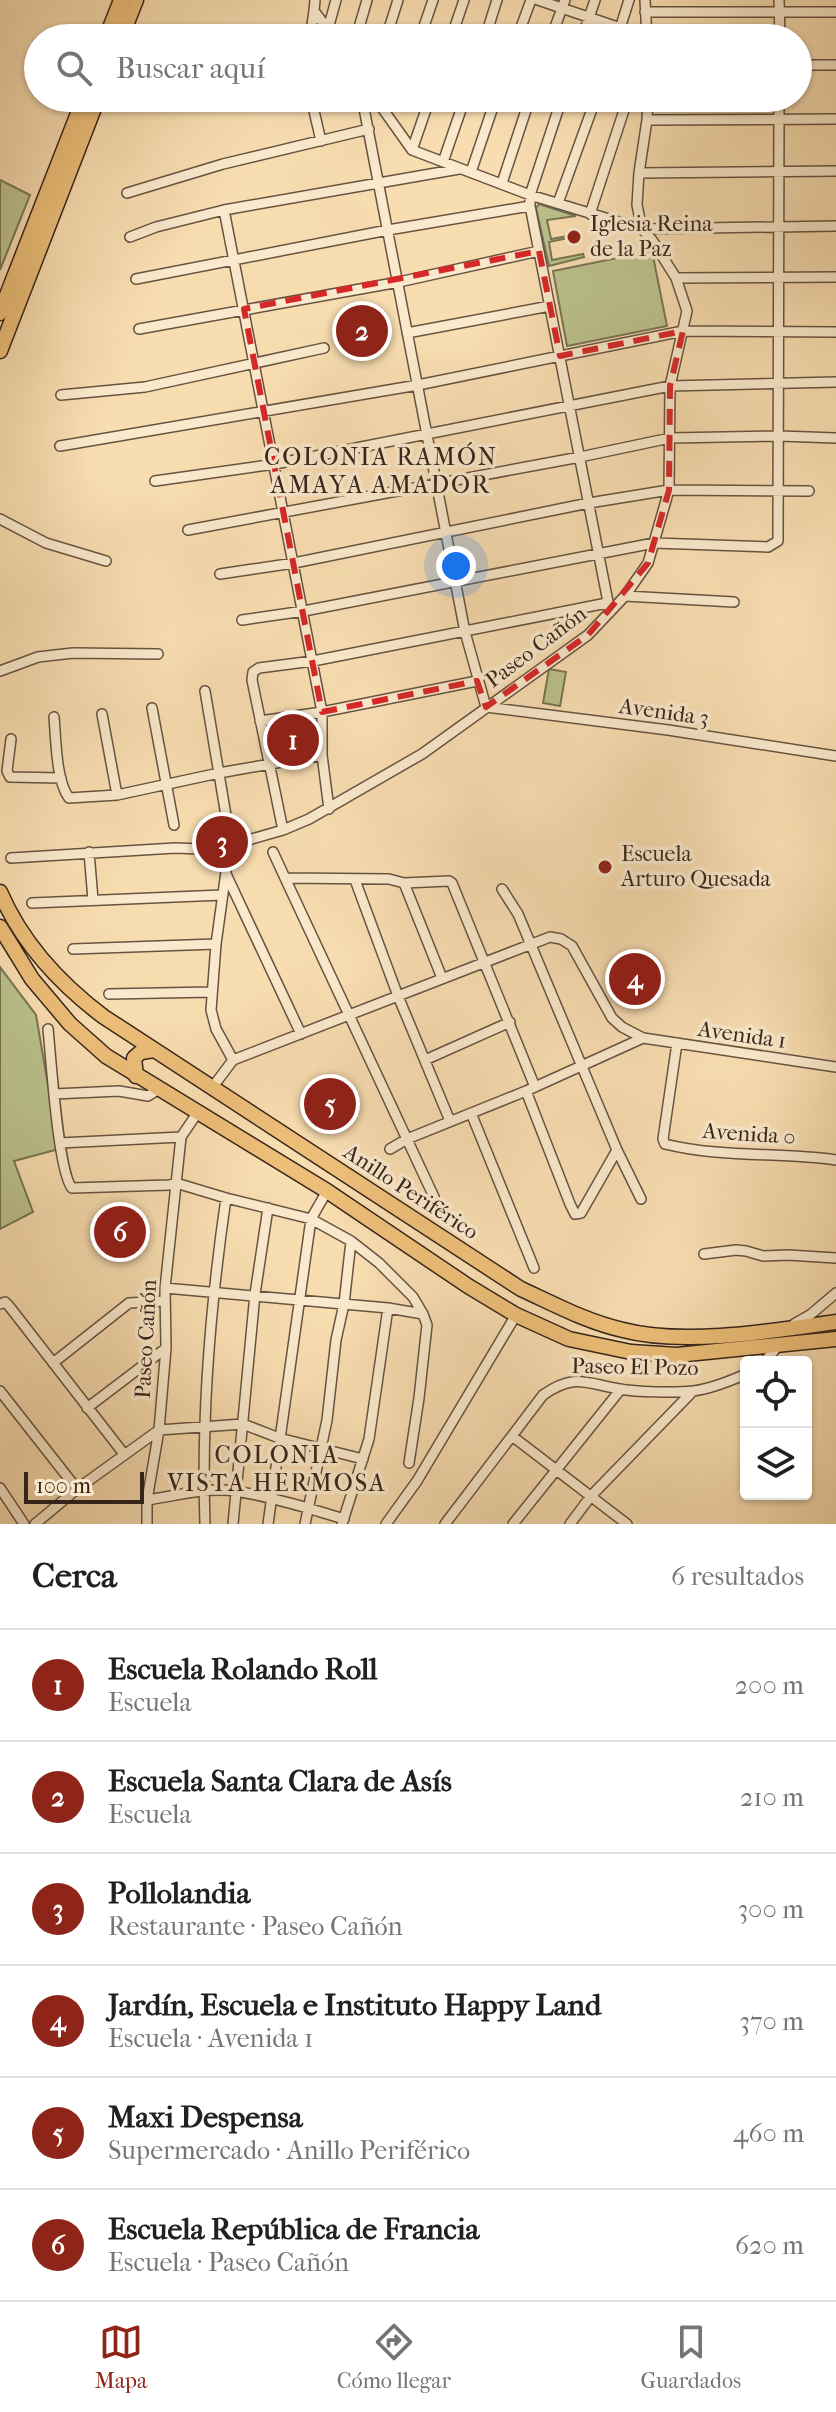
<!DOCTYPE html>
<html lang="es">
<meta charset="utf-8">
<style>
body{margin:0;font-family:"IM FELL French Canon",serif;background:#f6f6f6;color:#202124}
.controls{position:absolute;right:24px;bottom:24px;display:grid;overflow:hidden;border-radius:8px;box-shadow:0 2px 6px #0004}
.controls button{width:72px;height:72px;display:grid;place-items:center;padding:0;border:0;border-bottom:2px solid #e0e0e0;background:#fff;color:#202124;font:40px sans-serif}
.scale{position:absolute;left:24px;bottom:20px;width:120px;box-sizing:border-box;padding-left:8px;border:4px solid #37251c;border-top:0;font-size:22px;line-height:28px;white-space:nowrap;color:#37251c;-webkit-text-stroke:6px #fae9cc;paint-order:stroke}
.you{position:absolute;left:456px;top:566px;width:28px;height:28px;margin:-20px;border:6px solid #fff;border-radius:50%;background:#1a73e8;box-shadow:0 0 0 12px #1a73e833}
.badge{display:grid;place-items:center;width:52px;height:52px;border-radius:50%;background:#8f2418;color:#fff;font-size:26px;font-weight:700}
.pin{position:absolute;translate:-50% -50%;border:4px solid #fff;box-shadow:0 2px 8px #0006}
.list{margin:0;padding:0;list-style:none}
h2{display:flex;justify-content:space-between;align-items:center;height:104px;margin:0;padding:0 32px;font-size:34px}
h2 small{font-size:26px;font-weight:400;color:#757577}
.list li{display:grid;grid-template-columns:52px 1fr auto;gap:24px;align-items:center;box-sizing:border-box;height:112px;padding:0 32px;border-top:2px solid #e0e0e0}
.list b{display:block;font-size:30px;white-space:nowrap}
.list p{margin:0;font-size:26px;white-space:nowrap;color:#757577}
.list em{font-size:26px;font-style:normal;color:#757577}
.icon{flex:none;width:44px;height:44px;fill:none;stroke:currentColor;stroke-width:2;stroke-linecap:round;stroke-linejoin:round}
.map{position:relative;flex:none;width:836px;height:1524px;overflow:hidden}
.search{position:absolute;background:#fff;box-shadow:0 2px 6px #0004;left:24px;right:24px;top:24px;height:88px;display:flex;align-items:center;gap:20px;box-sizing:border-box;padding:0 28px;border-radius:44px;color:#757577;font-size:30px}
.sheet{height:776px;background:#fff}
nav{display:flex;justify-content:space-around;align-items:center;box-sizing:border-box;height:112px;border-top:2px solid #e0e0e0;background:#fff;font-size:22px;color:#757577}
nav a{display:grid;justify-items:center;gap:4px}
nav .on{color:#8f2418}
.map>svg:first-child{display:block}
</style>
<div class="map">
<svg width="836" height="1524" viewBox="0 0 836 1524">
<rect width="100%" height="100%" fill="#f8ddb0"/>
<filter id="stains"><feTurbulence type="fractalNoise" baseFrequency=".0025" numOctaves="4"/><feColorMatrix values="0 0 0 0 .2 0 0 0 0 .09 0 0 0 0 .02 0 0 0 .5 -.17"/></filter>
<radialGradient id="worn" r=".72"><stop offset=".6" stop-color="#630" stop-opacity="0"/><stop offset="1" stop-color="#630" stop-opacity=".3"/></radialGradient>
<path fill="#bbc28d" stroke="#797454" stroke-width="2" d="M0 180 30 195 0 270Z
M539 204 576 216 547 220 551 239 567 236 568 238 549 242 552 260 583 254 584 257 549 266 536 208Z
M652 251 667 326 567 346 553 271Z
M549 669 566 672 560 706 543 703Z
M0 967 36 1015 59 1149 14 1161 33 1212 0 1229Z"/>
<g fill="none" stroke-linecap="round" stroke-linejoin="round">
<defs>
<path id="minor" d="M315 0 314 11 335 38
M538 0 647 37
M645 0 647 38
M779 0 780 38
M645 12H836
M328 29 336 0
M421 35 433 0
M310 38 314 11
M356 38 367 0
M386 38 398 0
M451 38 464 0
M485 38 497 0
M517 38 531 0
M551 38 565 0
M582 38 595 0
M617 38 629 0
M798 65H836
M311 98 321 141
M362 98 465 632 486 707
M375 98 412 150 530 195 642 229 836 226
M562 98 530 195V206L610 612
M647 120 836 119
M412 150 430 98
M443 162 465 98
M471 172 496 98
M639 173 836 171
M502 183 530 98
M127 193 223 164 369 129
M558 203 596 98
M224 210 322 712V755L329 809
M590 214 628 98
M130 237 156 227 224 210 459 169
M676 278 836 277
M136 279 388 230 530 206
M139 329 399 282 539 251
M407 333 550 306
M61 395 145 387 324 348
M60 446 418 385 683 331 836 332
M155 481 275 464 670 386 836 382
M0 519 46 543 106 561
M188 530 580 457 670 438 780 436 836 438
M220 574 294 563 589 503 669 490 809 491
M625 596 734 602
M242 620 304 611 654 543 768 547 778 541 779 98
M0 671 38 657 73 653 158 654
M205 691 231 845 229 850 216 944 211 1010 216 1029 233 1060
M486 707 668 730 836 756
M152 708 174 825
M102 714 117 795
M54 717C56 739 56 781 69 798L117 795 219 773 322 755
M260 721 322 712 477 681
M11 739 7 771 10 777 61 778
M283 830 252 680 253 672 259 668 313 661 607 603
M231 845 283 830 309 819 422 754 588 635 625 596 648 563 669 490 670 386 687 311 676 278 652 240 642 229 637 205 639 173 647 120 648 98
M89 852 93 900
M273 852 285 878 389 879 404 883 449 881 452 883 535 1087
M11 858 175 848 229 850
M226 874 301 1034
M285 878 434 1197
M355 880 398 996 450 1121
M404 883 442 978
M502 889 518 914 617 1150 581 1213 575 1214 570 1204 526 1091
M32 903 222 895
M73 949 216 944
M109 994 211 992
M48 1029C51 1057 58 1172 72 1188L169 1185 176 1183 226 1198 311 1219 351 1241 379 1263 413 1297 423 1314 427 1325 419 1398 409 1463
M677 1043 663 1139 665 1144C721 1158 780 1152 836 1160
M233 1060 550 937 561 939 572 946 612 1018 622 1027 643 1038 836 1067
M425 1060 510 1022
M212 1088 233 1060
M54 1094 119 1091 148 1096 159 1089
M471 1113 534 1268
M60 1143 181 1137
M390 1149 407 1139 526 1091 643 1038
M617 1150 641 1199
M704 1254 736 1250 746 1251 763 1256 788 1255 836 1258
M165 1288 388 1308 423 1314
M0 1304 5 1302 9 1306 124 1454
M794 1324 810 1315 836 1293
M764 1362 779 1345
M53 1363 129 1303 165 1301
M0 1391 77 1489
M87 1408 166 1348
M512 1436 627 1524
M0 1488 24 1524
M147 1500C175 1496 207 1487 235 1491 272 1497 308 1508 344 1519
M35 1524 77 1489 159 1430 243 1424 279 1438 363 1459
M147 1524V1500L159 1430 166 1348 165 1288 181 1137 198 1112
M205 1524C201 1413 210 1308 226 1198
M233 1524 255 1294 268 1208
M268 1524 311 1219 327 1191
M305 1524 327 1420 336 1340 344 1304 351 1241
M342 1524 369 1439 388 1308
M386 1524 417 1481 516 1315
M445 1524 543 1395C574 1373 585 1383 619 1389 637 1392 674 1393 693 1391 711 1389 730 1381 746 1374
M513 1524 621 1389
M570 1524 591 1496 693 1391"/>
<path id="highway" d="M106 38 121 0
M121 38 136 0
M0 313 84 98
M0 351 98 98
M0 892C22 943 60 984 104 1017L521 1289C554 1304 587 1322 623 1330 684 1346 773 1331 836 1322
M0 927 32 979 70 1024 106 1056 327 1191 468 1286 516 1315 569 1339 631 1352 677 1355 836 1339
M136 1076 134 1058 141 1052 154 1050"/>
</defs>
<use href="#minor" stroke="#675341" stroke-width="12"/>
<use href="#highway" stroke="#37251c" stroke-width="17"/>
<use href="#minor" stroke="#fae9cc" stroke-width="9"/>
<use href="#highway" stroke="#ecbe78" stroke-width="14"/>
</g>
<path fill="none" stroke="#d62828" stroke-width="6" stroke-dasharray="16 10" stroke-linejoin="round" d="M539 251 560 356 683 331 670 386 669 490 648 563 588 635 486 707 477 681 322 712 244 309Z"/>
<g fill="#8f2418" stroke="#fae9cc" stroke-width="3">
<circle cx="574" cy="237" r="8"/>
<circle cx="605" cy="867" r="8"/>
</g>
<g text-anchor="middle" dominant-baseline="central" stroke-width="7" stroke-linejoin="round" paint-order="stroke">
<g font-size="22" fill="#37251c" stroke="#fae9cc" text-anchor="start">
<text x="590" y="224">Iglesia Reina<tspan x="590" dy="25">de la Paz</tspan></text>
<text x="621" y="854">Escuela<tspan x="621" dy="25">Arturo Quesada</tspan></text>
</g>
<g font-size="22" fill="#37251c" stroke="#fae9cc">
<text transform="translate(536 647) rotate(-37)">Paseo Cañón</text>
<text transform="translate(664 712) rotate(8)">Avenida 3</text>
<text transform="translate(742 1035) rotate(8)">Avenida 1</text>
<text transform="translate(749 1134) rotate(4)">Avenida 0</text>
<text transform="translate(411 1192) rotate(33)">Anillo Periférico</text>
<text transform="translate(146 1339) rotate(-87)">Paseo Cañón</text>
<text transform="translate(635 1367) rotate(1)">Paseo El Pozo</text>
</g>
<g font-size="24" letter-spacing="2" fill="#37251c" stroke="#fae9cc">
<text x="381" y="457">COLONIA RAMÓN<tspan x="381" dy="28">AMAYA AMADOR</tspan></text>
<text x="277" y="1455">COLONIA<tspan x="277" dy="28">VISTA HERMOSA</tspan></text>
</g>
</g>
<rect width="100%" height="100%" filter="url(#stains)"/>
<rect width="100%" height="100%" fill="url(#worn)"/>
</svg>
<div class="controls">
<button><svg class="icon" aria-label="locate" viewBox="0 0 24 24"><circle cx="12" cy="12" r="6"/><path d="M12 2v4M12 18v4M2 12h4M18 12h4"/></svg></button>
<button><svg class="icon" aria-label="layers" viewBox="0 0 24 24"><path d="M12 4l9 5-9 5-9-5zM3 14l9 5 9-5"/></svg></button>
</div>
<div class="scale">100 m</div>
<div class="you"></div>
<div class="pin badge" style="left:293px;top:740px">1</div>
<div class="pin badge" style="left:362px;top:331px">2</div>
<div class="pin badge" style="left:222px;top:842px">3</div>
<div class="pin badge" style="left:635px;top:979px">4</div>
<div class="pin badge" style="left:330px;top:1104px">5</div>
<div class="pin badge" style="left:120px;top:1232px">6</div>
<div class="search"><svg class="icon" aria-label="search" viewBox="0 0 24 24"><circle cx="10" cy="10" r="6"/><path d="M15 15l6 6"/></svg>Buscar aquí</div>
</div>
<section class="sheet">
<h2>Cerca<small>6 resultados</small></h2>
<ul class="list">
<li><span class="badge">1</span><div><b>Escuela Rolando Roll</b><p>Escuela</p></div><em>200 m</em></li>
<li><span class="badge">2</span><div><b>Escuela Santa Clara de Asís</b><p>Escuela</p></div><em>210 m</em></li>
<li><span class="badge">3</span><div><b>Pollolandia</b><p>Restaurante · Paseo Cañón</p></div><em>300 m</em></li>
<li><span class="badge">4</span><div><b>Jardín, Escuela e Instituto Happy Land</b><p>Escuela · Avenida 1</p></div><em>370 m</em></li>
<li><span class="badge">5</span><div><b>Maxi Despensa</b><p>Supermercado · Anillo Periférico</p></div><em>460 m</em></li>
<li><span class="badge">6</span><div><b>Escuela República de Francia</b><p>Escuela · Paseo Cañón</p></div><em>620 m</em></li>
</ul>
</section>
<nav>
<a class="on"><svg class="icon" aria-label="map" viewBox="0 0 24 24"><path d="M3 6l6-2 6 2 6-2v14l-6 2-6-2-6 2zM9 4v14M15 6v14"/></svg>Mapa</a>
<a><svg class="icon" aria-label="directions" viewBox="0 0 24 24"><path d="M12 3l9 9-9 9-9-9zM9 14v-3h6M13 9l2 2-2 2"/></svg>Cómo llegar</a>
<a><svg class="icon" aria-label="saved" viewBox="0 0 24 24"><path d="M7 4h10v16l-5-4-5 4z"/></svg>Guardados</a>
</nav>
